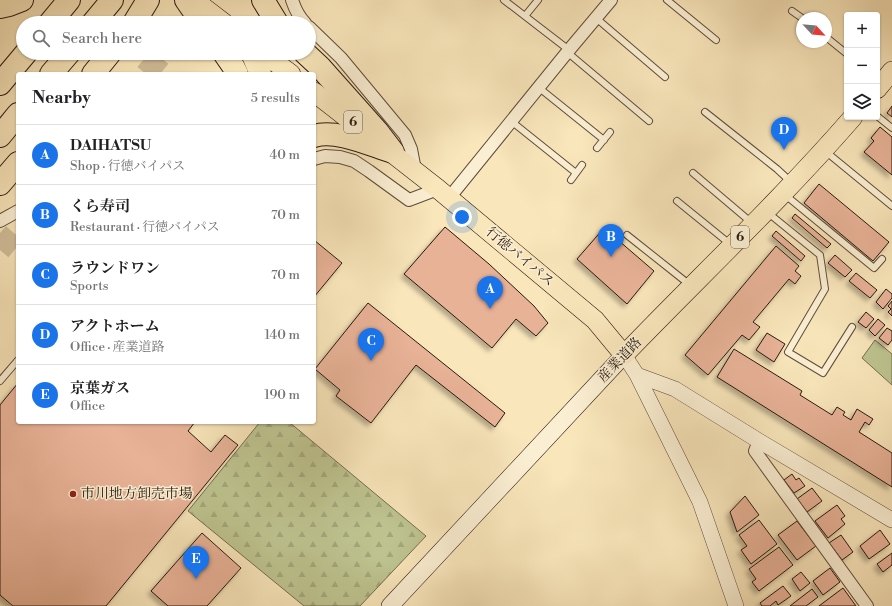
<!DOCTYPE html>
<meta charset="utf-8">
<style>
body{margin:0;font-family:"Libre Bodoni","Noto Serif JP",serif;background:#f2f2f2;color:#202124}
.controls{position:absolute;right:12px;top:12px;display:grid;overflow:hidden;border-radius:4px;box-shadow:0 1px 3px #0004}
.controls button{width:36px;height:36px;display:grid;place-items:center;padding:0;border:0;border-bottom:1px solid #e0e0e0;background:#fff;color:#202124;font:20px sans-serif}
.compass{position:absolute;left:796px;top:12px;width:36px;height:36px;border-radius:50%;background:#fff;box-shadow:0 1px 3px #0004;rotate:116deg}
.you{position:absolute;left:462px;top:217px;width:14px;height:14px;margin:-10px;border:3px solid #fff;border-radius:50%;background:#1a73e8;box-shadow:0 0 0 6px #1a73e833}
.badge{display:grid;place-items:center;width:26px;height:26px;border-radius:50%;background:#1a73e8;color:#fff;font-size:13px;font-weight:700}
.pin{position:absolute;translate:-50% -33px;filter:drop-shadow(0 1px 2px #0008)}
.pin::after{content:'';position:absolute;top:21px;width:14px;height:12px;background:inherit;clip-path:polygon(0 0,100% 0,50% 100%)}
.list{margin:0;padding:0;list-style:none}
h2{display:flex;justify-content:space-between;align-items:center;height:52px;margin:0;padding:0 16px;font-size:17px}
h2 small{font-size:13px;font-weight:400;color:#757577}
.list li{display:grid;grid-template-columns:26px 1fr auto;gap:12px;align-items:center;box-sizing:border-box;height:60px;padding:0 16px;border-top:1px solid #e0e0e0}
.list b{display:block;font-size:15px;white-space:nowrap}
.list p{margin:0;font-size:13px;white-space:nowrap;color:#757577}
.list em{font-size:13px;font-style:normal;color:#757577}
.icon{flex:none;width:22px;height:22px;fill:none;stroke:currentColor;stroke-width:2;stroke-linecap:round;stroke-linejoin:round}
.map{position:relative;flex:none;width:892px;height:606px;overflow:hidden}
.search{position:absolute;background:#fff;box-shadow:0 1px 3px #0004;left:16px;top:16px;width:300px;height:44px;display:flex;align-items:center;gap:10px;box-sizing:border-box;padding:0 14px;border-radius:22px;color:#757577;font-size:15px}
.panel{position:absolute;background:#fff;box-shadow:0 1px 3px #0004;left:16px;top:72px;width:300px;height:352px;border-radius:4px}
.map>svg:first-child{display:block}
</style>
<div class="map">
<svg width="892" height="606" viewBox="0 0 892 606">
<defs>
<pattern id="forest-firs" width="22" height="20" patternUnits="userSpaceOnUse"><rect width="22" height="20" fill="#bec490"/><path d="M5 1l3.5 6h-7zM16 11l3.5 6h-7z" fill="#a3a87b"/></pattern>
<filter id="shadow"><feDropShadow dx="-3.5" dy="3.5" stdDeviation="2" flood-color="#0004"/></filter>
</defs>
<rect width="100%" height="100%" fill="#f9e6bb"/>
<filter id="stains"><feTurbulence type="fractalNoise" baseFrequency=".005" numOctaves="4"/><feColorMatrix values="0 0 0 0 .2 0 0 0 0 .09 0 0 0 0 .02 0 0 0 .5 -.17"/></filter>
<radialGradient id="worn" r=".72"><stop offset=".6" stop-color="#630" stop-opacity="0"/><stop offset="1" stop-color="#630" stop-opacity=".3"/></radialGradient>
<path fill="url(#forest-firs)" stroke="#746e4f" d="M260 422H289L426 536 360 606H304L188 511Z"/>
<path fill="#bec490" stroke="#746e4f" d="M875 340 892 354V385L862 358Z"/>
<path fill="#e8b297" stroke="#2a190e" filter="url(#shadow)" d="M892 106V117L887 113Z
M880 127 892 137V175L864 152 874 141 871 138Z
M819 184 889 242 873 261 804 203Z
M795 214 831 244 827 248 792 218Z
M445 227 489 264 534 306 548 323 536 336 516 319 492 348 404 274Z
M604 228 654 271 627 304 577 259Z
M776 231 805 256 801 261 772 236Z
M314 240 342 263 314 297Z
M776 246 799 266 795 271 801 276 795 284 789 279 753 322 760 327 749 340 742 335 708 375 685 355Z
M835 255 852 270 845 277 828 263Z
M856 273 877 290 870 298 849 281Z
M886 289 892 294V298L883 309 876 302Z
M892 301V316L888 312 891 309 888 306Z
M368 303 505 413 495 427 416 365 371 423 336 396 340 390 315 369Z
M866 312 874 319 866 328 858 322Z
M878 319 885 325 875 336 869 330Z
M887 328 892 331V340L888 345 879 338Z
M767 333 785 344 774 362 756 350Z
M734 349 802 391 800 395 832 415 837 407 845 412 843 415 851 420 857 409 873 419 869 425 865 422 859 432 892 453V487L717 377Z
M18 383V422H195L188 431 211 452 225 435 238 445 106 606H13L0 595V405Z
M792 474 796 480 799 478 805 486 794 493 784 480Z
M812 488 822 501 807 512 797 499Z
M745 496 759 515 737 532 730 512Z
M837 505 845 516 841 519 845 524 828 538 815 521Z
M759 520 777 544 751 564 741 550 747 546 739 535Z
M797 521 816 546 797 560 778 535Z
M880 530 890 544 869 559 860 546Z
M202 533 241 568 207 606H168L151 591Z
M841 535 853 552 842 560 829 543Z
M779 547 793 565 759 591 752 582 756 579 749 569Z
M892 553V565L883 572 877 564Z
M830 568 840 582 823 595 813 581Z
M801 572 810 583 800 591 792 579Z
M783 586 791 596 778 605 776 601 770 606H762L760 603Z
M843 588 856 606H819Z
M812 589 818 597 806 606H790Z"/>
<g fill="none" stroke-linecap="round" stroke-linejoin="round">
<path stroke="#d0bd98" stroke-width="22" stroke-dasharray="22 11" stroke-linecap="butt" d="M146 74 163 53
M0 250 18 229"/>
<defs>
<path id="service" d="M504 0 569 50
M667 0 716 40
M792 11 802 18
M525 16 538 0
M596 18 665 77
M826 37 847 54
M567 52 649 121
M538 87 604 140
M705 112 777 169 791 182
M877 116 892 128
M511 121 576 173
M597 148 610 132
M825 151 892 206
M693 173 752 223
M571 180 582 165
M784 194 874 268 882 259
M677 201 730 244
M767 212 820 255 825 289 788 352 823 373 852 327
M627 235 690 285
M0 381 18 360"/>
<path id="minor" d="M292 0C295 9 298 16 305 23
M309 27 341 58 405 135 411 149 415 170
M314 159 325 156 340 157 354 161 369 171 409 200 438 189
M449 198 569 50 611 0
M0 221 18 211
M759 441 755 451 867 606"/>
<path id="tertiary" d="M624 355 637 375 700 502 736 606
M637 375 675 389 759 441 892 520"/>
<path id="secondary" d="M390 606 624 355"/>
<path id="primary" d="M194 0 224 23
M263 53 291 74
M877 89 892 71
M314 92 438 189 595 320 624 355C700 276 781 200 853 117"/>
<path id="motorway" d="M186 0 202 23
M263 0 277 23
M0 7 9 5 22 0
M50 23 69 0
M93 23 112 0
M134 23 148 0
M224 53 233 66 237 74
M252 53 259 69 260 74
M305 53 320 67 377 131 393 152
M51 74 69 53
M93 74 110 53
M0 84 26 53
M0 136 18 114
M314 136C337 129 370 145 393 152
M0 184 18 163"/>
</defs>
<use href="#service" stroke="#5e4c39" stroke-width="8"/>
<use href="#minor" stroke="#5e4c39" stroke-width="14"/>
<use href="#tertiary" stroke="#5e4c39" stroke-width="16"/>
<use href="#secondary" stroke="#2a190e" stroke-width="18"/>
<use href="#primary" stroke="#2a190e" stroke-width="20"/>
<use href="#motorway" stroke="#2a190e" stroke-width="24"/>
<use href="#service" stroke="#fbefd3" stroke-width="6"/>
<use href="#minor" stroke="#fbefd3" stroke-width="12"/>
<use href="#tertiary" stroke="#fbefd3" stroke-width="15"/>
<use href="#secondary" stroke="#fbefd3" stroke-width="17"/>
<use href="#primary" stroke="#f9e6bb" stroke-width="19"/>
<use href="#motorway" stroke="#f9e6bb" stroke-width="22"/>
</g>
<circle fill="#8f2418" stroke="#fbefd3" stroke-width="1.5" cx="73" cy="494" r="4"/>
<g text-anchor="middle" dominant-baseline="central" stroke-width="3" stroke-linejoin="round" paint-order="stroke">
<g fill="#fbefd3" stroke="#695949" stroke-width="1">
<rect x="344" y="111" width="18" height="22" rx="3"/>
<rect x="731" y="226" width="18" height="22" rx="3"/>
</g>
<g font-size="13" font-weight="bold" fill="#2a190e">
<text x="353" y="122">6</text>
<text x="740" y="237">6</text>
</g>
<g font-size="14" fill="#2a190e" stroke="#fbefd3">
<text transform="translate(520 257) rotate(40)">行徳バイパス</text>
<text transform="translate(620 360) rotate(-46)">産業道路</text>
</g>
<g font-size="14" fill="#2a190e" stroke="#fbefd3" text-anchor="start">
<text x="81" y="494">市川地方卸売市場</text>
</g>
</g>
<rect width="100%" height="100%" filter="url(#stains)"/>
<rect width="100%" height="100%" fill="url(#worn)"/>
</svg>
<div class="controls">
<button>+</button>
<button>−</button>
<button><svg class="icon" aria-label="layers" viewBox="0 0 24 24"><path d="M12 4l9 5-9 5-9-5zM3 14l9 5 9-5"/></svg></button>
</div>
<svg class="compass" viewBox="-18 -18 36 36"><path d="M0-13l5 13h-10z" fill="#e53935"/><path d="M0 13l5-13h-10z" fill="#757577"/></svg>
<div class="you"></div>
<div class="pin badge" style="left:490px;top:309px">A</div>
<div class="pin badge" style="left:611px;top:257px">B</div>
<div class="pin badge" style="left:371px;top:361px">C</div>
<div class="pin badge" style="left:784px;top:150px">D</div>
<div class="pin badge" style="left:196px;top:579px">E</div>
<div class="search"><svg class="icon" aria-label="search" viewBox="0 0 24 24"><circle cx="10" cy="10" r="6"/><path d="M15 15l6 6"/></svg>Search here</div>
<section class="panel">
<h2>Nearby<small>5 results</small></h2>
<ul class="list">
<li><span class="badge">A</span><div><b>DAIHATSU</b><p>Shop · 行徳バイパス</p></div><em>40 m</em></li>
<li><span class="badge">B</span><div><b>くら寿司</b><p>Restaurant · 行徳バイパス</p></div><em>70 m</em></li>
<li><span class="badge">C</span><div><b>ラウンドワン</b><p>Sports</p></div><em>70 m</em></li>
<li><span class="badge">D</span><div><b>アクトホーム</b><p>Office · 産業道路</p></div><em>140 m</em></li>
<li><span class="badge">E</span><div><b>京葉ガス</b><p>Office</p></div><em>190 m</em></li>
</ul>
</section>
</div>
